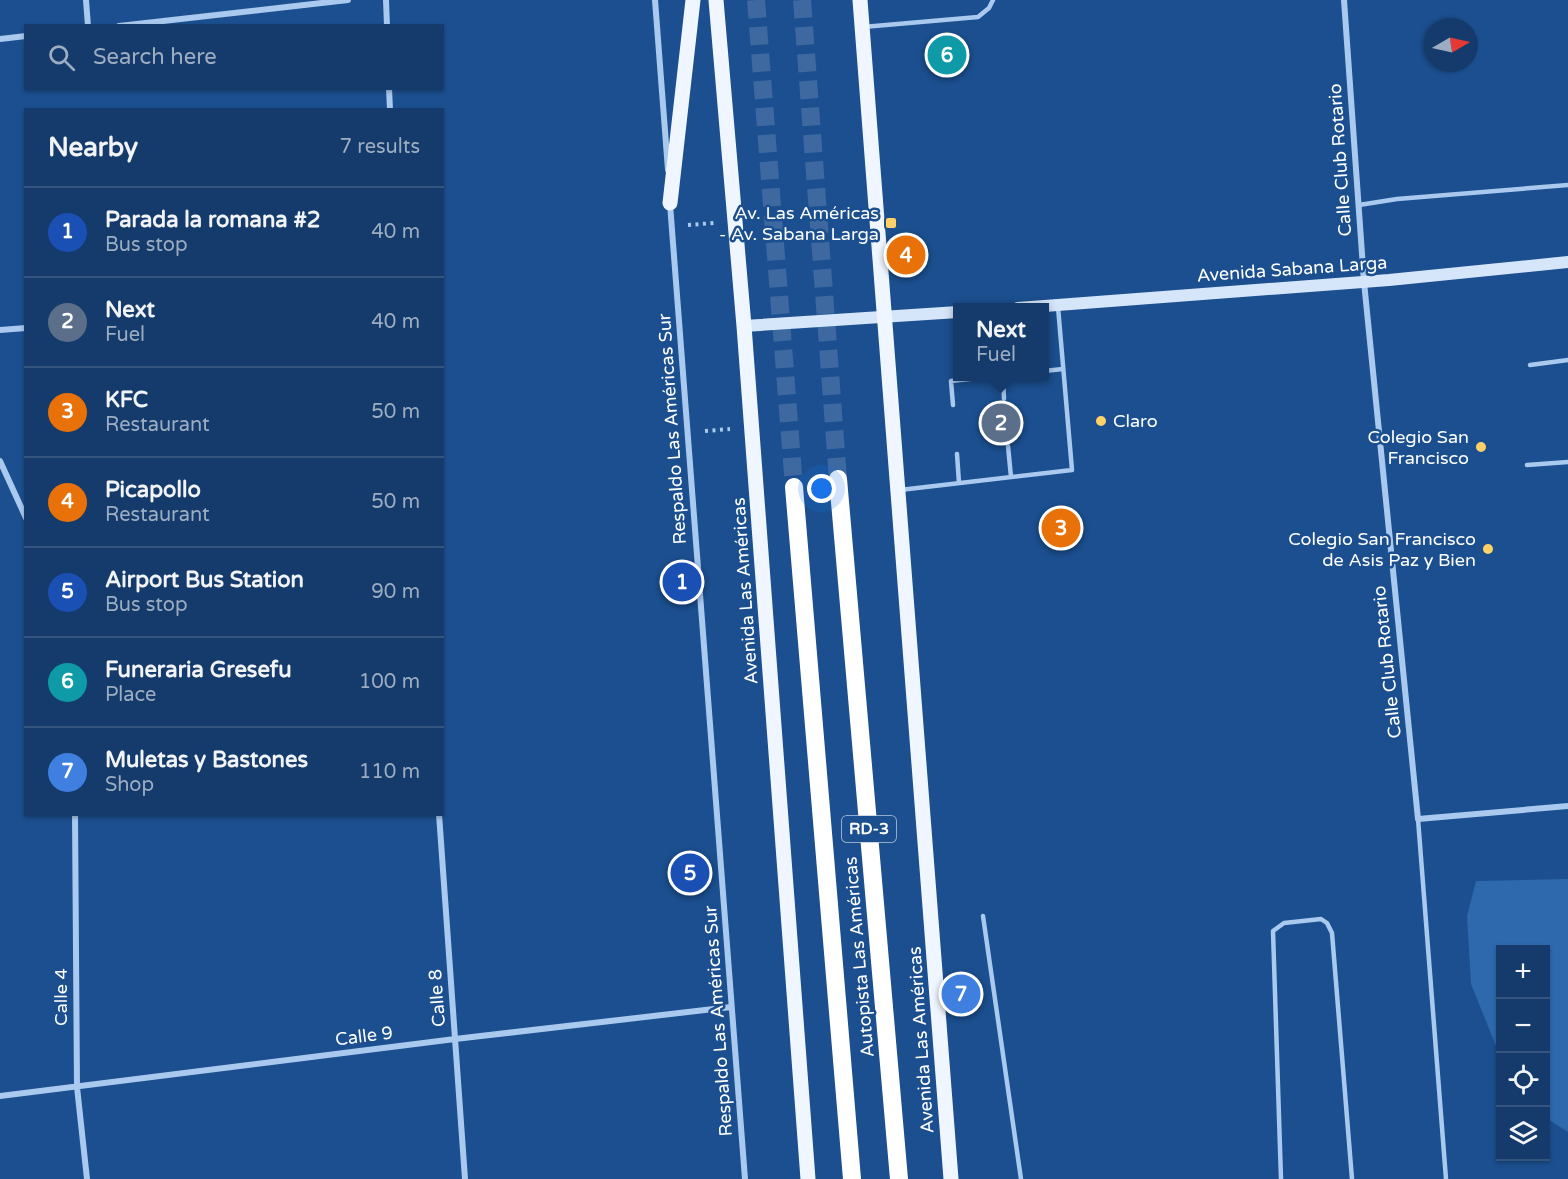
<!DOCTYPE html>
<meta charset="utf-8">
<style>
body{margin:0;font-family:"Varela Round",sans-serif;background:#1d4271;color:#f1f3f6}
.controls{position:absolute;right:18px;bottom:18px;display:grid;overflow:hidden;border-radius:0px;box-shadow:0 2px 4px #0004}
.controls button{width:54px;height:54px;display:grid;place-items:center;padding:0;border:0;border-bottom:2px solid #33557e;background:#143b6b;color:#f1f3f6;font:30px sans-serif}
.compass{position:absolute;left:1424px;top:18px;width:54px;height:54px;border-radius:50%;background:#143b6b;box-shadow:0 2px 4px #0004;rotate:81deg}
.you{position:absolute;left:822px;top:489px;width:21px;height:21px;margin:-15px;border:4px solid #fff;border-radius:50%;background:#1a73e8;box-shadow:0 0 0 9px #1a73e833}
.badge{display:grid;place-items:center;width:39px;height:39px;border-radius:50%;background:#90b9f0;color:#fff;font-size:20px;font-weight:700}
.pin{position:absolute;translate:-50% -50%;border:3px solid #fff;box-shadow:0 2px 6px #0006}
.popup{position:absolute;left:953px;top:303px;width:96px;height:78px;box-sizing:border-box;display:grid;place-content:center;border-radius:0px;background:#143b6b;filter:drop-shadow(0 2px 4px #0005);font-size:20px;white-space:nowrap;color:#9dadc1}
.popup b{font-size:22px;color:#f1f3f6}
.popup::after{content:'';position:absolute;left:50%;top:100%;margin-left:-12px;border:12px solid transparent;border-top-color:#143b6b}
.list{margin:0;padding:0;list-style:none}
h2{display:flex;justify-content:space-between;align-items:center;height:78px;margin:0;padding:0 24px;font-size:26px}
h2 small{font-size:20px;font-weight:400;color:#9dadc1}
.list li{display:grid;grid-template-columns:39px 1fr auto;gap:18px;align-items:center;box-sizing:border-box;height:90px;padding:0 24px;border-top:2px solid #33557e}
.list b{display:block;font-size:22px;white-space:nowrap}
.list p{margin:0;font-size:20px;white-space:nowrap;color:#9dadc1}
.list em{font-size:20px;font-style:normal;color:#9dadc1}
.icon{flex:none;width:33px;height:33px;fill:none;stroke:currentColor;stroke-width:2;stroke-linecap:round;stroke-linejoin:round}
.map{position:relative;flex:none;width:1568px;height:1179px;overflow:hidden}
.search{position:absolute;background:#143b6b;box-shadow:0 2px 4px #0004;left:24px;top:24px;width:420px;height:66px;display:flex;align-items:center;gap:15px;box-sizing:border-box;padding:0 21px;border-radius:0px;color:#9dadc1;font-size:22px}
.panel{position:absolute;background:#143b6b;box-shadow:0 2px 4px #0004;left:24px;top:108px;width:420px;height:708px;border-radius:0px}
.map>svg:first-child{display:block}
</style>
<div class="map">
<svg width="1568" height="1179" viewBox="0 0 1568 1179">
<rect width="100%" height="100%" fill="#1b4f8f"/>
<path fill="#2e69ad" d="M1568 879V1132L1546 1118V950H1500V1056L1471 984 1467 916 1476 881Z"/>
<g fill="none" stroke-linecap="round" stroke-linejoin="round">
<path stroke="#3d69a0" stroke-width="18" stroke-dasharray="18 9" stroke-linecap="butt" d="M756 0 794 487
M802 0 838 479"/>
<path stroke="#a9c9ee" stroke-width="4" stroke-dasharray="3 4.5" stroke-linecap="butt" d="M688 225 714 223
M705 431 730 429"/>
<path stroke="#a9c9ee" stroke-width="4.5" d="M863 27 978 17 989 8 993 0
M1359 205 1397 199 1568 185
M1530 365 1568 360
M1044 371 1063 369
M1003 376 1004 399
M953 405 951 381 997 376
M1008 446 1011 477
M957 454 959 483
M1527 465 1568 462
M900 490 1072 470 1058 307
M1418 819 1446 1179
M983 916 1021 1179
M1281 1179 1273 931 1284 923 1321 919 1327 923 1332 933 1352 1179"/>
<path stroke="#a9c9ee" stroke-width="6" d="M86 0 88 26
M386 0 387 26
M655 0 668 170
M1344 0 1364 282 1418 819 1568 806
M119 26 348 0
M0 39 26 36
M389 88 390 110
M670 204 745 1179
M0 330 26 328
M0 461 26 518
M75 814 77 1087 87 1179
M439 814 465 1179
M0 1096 455 1039 731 1007"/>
<path stroke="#d6e6fa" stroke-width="12" d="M1018 308 1389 280 1568 262
M744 326 958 312"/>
<path stroke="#f0f6ff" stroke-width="15" d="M716 0 744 326 808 1179
M860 0 951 1179
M670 203 693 0"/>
<path stroke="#fff" stroke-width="18" d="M838 479 899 1179
M794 487 852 1179"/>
</g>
<g fill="#ffd166" stroke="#1b4f8f" stroke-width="2">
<rect x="885" y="217" width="12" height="12" rx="3"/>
<circle cx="1101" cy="421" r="6"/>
<circle cx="1481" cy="447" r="6"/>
<circle cx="1488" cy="549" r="6"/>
</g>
<g text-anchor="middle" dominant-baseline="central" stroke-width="5" stroke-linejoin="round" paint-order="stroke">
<rect fill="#1b4f8f" stroke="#bbcadd" stroke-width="1.5" x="842" y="816" width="54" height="26" rx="4.5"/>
<g font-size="16" font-weight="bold" fill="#fff">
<text x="869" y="829">RD-3</text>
</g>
<g font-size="18" fill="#fff" stroke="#1b4f8f">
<text transform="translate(1340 160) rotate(-94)">Calle Club Rotario</text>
<text transform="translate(1292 269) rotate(-4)">Avenida Sabana Larga</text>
<text transform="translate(672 429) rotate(-94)">Respaldo Las Américas Sur</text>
<text transform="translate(745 591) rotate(-94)">Avenida Las Américas</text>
<text transform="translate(1387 662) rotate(-96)">Calle Club Rotario</text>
<text transform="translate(859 957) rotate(-95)">Autopista Las Américas</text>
<text transform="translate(61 997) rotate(-90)">Calle 4</text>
<text transform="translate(437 998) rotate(-94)">Calle 8</text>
<text transform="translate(718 1021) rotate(-94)">Respaldo Las Américas Sur</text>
<text transform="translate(364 1036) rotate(-7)">Calle 9</text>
<text transform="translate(921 1040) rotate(-94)">Avenida Las Américas</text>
</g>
<g font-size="18" fill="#fff" stroke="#1b4f8f" text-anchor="end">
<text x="879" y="213">Av. Las Américas<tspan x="879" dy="21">- Av. Sabana Larga</tspan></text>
<text x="1113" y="421" text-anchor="start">Claro</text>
<text x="1469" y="437">Colegio San<tspan x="1469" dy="21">Francisco</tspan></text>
<text x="1476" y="539">Colegio San Francisco<tspan x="1476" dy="21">de Asis Paz y Bien</tspan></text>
</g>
</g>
</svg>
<div class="controls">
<button>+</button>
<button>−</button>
<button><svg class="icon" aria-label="locate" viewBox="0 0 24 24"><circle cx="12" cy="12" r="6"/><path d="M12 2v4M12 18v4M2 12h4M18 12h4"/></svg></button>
<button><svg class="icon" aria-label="layers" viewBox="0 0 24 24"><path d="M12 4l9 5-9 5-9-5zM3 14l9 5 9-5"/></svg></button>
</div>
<svg class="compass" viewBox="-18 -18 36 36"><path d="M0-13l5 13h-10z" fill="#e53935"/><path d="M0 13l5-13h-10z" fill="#9dadc1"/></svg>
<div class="you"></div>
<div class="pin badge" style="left:682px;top:582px;background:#1a4fb4">1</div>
<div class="pin badge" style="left:1001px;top:423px;background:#5c6f8a">2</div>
<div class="popup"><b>Next</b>Fuel</div>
<div class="pin badge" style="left:1061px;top:528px;background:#e8710a">3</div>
<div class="pin badge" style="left:906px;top:255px;background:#e8710a">4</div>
<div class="pin badge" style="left:690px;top:873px;background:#1a4fb4">5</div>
<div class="pin badge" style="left:947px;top:55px;background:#0f9aa8">6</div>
<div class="pin badge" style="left:961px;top:994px;background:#3f7fe0">7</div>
<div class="search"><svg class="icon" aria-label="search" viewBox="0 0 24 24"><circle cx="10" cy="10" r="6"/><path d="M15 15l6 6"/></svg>Search here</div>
<section class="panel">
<h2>Nearby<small>7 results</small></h2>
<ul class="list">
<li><span class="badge" style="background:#1a4fb4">1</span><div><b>Parada la romana #2</b><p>Bus stop</p></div><em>40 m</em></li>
<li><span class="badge" style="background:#5c6f8a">2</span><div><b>Next</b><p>Fuel</p></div><em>40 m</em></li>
<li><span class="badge" style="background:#e8710a">3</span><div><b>KFC</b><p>Restaurant</p></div><em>50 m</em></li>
<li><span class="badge" style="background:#e8710a">4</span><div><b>Picapollo</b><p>Restaurant</p></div><em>50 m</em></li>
<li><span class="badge" style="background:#1a4fb4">5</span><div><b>Airport Bus Station</b><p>Bus stop</p></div><em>90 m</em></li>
<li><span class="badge" style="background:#0f9aa8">6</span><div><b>Funeraria Gresefu</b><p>Place</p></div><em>100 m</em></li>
<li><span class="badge" style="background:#3f7fe0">7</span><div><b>Muletas y Bastones</b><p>Shop</p></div><em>110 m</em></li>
</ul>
</section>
</div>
